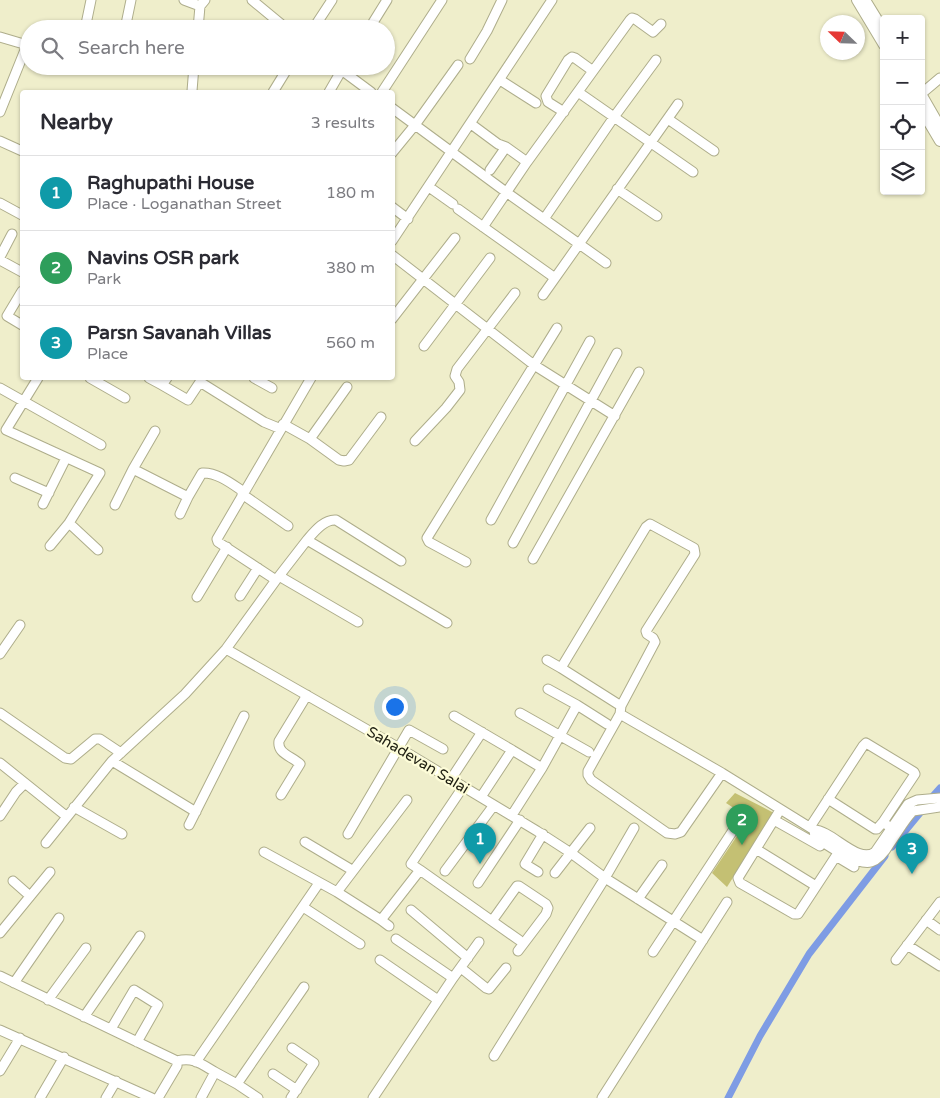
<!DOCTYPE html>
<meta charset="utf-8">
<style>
body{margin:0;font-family:"Varela Round",sans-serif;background:#f2f2f3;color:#2b2b33}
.controls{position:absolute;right:15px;top:15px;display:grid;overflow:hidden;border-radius:5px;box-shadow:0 1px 4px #0004}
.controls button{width:45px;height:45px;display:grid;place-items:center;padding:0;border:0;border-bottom:1px solid #e1e1e2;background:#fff;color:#2b2b33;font:25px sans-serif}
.compass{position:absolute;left:820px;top:15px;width:45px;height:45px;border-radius:50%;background:#fff;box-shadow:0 1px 4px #0004;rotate:293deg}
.you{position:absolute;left:394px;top:706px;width:18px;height:18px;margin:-12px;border:4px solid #fff;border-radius:50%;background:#1a73e8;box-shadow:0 0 0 8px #1a73e833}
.badge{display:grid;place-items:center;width:32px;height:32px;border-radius:50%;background:#2563eb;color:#fff;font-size:16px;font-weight:700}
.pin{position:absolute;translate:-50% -41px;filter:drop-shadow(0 1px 2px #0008)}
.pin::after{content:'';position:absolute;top:26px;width:18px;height:15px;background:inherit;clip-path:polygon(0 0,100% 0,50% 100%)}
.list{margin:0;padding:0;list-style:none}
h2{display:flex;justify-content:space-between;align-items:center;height:65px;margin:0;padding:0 20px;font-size:21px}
h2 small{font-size:16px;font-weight:400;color:#7c7c81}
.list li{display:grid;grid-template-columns:32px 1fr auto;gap:15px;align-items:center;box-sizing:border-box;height:75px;padding:0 20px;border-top:1px solid #e1e1e2}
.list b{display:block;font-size:19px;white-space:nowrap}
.list p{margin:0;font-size:16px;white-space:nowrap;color:#7c7c81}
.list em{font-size:16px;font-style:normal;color:#7c7c81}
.icon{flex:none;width:28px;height:28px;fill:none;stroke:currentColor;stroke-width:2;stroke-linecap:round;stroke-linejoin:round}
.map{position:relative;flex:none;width:940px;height:1098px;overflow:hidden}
.search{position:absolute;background:#fff;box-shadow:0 1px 4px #0004;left:20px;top:20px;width:375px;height:55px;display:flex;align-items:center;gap:12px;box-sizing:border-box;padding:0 18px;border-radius:28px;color:#7c7c81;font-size:19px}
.panel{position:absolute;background:#fff;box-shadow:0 1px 4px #0004;left:20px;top:90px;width:375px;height:290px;border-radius:5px}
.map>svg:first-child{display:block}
</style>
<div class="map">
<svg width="940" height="1098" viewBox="0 0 940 1098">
<rect width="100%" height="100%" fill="#efeecb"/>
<path fill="#c4c073" d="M735 793 774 813 727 887 712 873 749 818 726 803Z"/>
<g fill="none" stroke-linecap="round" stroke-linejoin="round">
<path stroke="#7e9ce4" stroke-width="7" d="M932 797 940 788
M892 847 920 813
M728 1098 760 1036 809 954 885 856"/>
<defs>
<path id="minor" d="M184 0 200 6 205 0
M252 0 287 29
M85 29 91 0
M125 29 131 0
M198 29 200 6
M313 29 332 0
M369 29 387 0
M0 37 27 45 0 112
M470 59 487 31 502 0
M336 66 371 92
M500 80 536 103
M192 91 194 66
M273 92 289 66
M329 92 344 66
M382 92 442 0
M578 92 693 172
M921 94 940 78
M392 108 506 192 606 263
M564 112 548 102 546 96 568 60 572 57 575 58 593 71
M668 119 714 151
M471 124 498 144 506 147
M0 141 22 151
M392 153 415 125 458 65
M490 170 506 147 527 162
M429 187 453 204
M617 189 657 216
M0 203 22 215
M392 207 408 219
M458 209 555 278
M544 219 614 117 656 60
M483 227 527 162 630 20 632 18 635 19 653 32 661 24
M392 241 552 0
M392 255 534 365 615 416
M0 257 12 234
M0 260 22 272
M22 291 7 316 22 325
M543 295 678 104
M392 319 455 238
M424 346 490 258
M38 378 6 430 100 473 69 523 98 550
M90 378 125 398
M149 378 162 385 167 378
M254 378 272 388
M162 385 188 400 200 382 264 422 281 429
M0 388 101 445
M283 424 310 439 339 460 344 461 349 460 381 417
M155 431 133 469 188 497 202 473C217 472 232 484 244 492
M310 439 347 387
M415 441 446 408 460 390 459 382 455 376 457 369 515 293
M15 478 49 493
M242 494 288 526
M43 504 66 458
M115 505 133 469
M180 514 188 497
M491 520 590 341
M307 540C314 532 324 519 336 520L401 561
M513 543 617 353
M50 546 69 523
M533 559 639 372
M466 562 429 542 427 538 557 328
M279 576 358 622
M276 580 307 540 447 623
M240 596 258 568
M197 597 227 547
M226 649 399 748 537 831 571 853 605 878 703 940
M0 654 20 625
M547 660 561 668
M577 705 607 724
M0 713 65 758 71 759 95 739H100L121 753
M520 713 589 752
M620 714 722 773 681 832 675 834 667 833 591 780 588 775V771L620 714 621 706 561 668 646 527 650 524 694 548 695 554 646 631 647 634 653 638 655 642 621 706
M454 716 512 750
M112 761 196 812
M0 763 66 816
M722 773 814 830C832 830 858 865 875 852L908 804 917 800 940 798
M451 779 482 732
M281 795 300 764C292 756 277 754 279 741L307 695
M481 797 512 750 542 768
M828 799 875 829H877L883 822
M74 807 122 834
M780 810 738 878 740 883 794 914H798L836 856
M512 815 542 768 577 705 548 689
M0 816 16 792 25 783
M774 820 820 846
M189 825 244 716
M810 827 863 746 866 743 914 772 915 774 883 822 891 828
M814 830 815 837C827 845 857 866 871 862 880 859 886 850 890 843 898 832 904 820 913 811L940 807
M348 834 409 730 443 749
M305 842 352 870
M46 843 112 761 185 694 226 649 276 580 218 542 217 539 311 378
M756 849 816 886
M264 852 337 892 381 920 420 870 492 921 517 886H519L546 904 548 908 546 914 518 951
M839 858 854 867
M420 870 411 864 463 787
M445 871 494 805
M538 872 525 864 543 834
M555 873 590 828
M13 881 30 896
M478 883 520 820
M337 892 407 800
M638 899 662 865
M303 907 360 944
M411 910 468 958
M381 920 389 926
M926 920 940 930
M492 921 519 940
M0 933 50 872
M396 939 453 978
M907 945 940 966
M653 952 734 829
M380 960 438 1000
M896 960 940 902
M461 968 486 988 489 989 506 968
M0 976 177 1061C194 1057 201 1064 215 1072L201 1098
M14 983 59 918
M48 1000 86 948
M84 1017 140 936
M111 1029 134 990 158 1005 137 1042
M0 1030 152 1098
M494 1056 605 878 634 828
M196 1062 319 883
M0 1071 20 1038
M215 1072 237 1084 304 987
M273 1074 297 1090
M237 1084 258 1098
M40 1098 64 1057
M106 1098 116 1081
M158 1098 177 1066V1061
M291 1098 314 1063 292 1048
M373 1098 453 978 479 942
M602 1098 727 902"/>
<path id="major" d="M857 0 884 45
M865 0 884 31
M921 94 940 127
M921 109 940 141"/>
</defs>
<use href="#minor" stroke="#aead8b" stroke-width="11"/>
<use href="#major" stroke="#aead8b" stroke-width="12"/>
<use href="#minor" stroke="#fff" stroke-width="9"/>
<use href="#major" stroke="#fff" stroke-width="10"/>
</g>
<g text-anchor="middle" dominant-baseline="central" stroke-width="4.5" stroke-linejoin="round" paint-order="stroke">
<g font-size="15" fill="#1f1f12" stroke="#fdfcd8">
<text transform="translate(418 760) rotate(31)">Sahadevan Salai</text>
</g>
</g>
</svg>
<div class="controls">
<button>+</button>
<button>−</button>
<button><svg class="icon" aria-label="locate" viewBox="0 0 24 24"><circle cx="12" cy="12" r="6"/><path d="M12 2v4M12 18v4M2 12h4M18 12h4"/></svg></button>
<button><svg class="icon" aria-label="layers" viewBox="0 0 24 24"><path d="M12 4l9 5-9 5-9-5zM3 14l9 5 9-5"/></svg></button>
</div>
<svg class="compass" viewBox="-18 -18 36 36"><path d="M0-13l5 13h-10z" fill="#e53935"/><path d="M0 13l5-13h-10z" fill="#7c7c81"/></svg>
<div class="you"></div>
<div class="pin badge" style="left:480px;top:864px;background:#0f9aa8">1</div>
<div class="pin badge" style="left:742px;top:845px;background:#2e9e5b">2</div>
<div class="pin badge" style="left:912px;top:874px;background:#0f9aa8">3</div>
<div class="search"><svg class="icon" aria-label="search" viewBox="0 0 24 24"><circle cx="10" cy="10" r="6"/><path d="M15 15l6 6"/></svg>Search here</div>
<section class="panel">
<h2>Nearby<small>3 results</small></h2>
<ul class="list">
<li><span class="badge" style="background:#0f9aa8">1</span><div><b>Raghupathi House</b><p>Place · Loganathan Street</p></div><em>180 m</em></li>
<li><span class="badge" style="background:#2e9e5b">2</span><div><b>Navins OSR park</b><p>Park</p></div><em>380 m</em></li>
<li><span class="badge" style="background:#0f9aa8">3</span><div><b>Parsn Savanah Villas</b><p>Place</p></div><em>560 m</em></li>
</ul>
</section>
</div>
